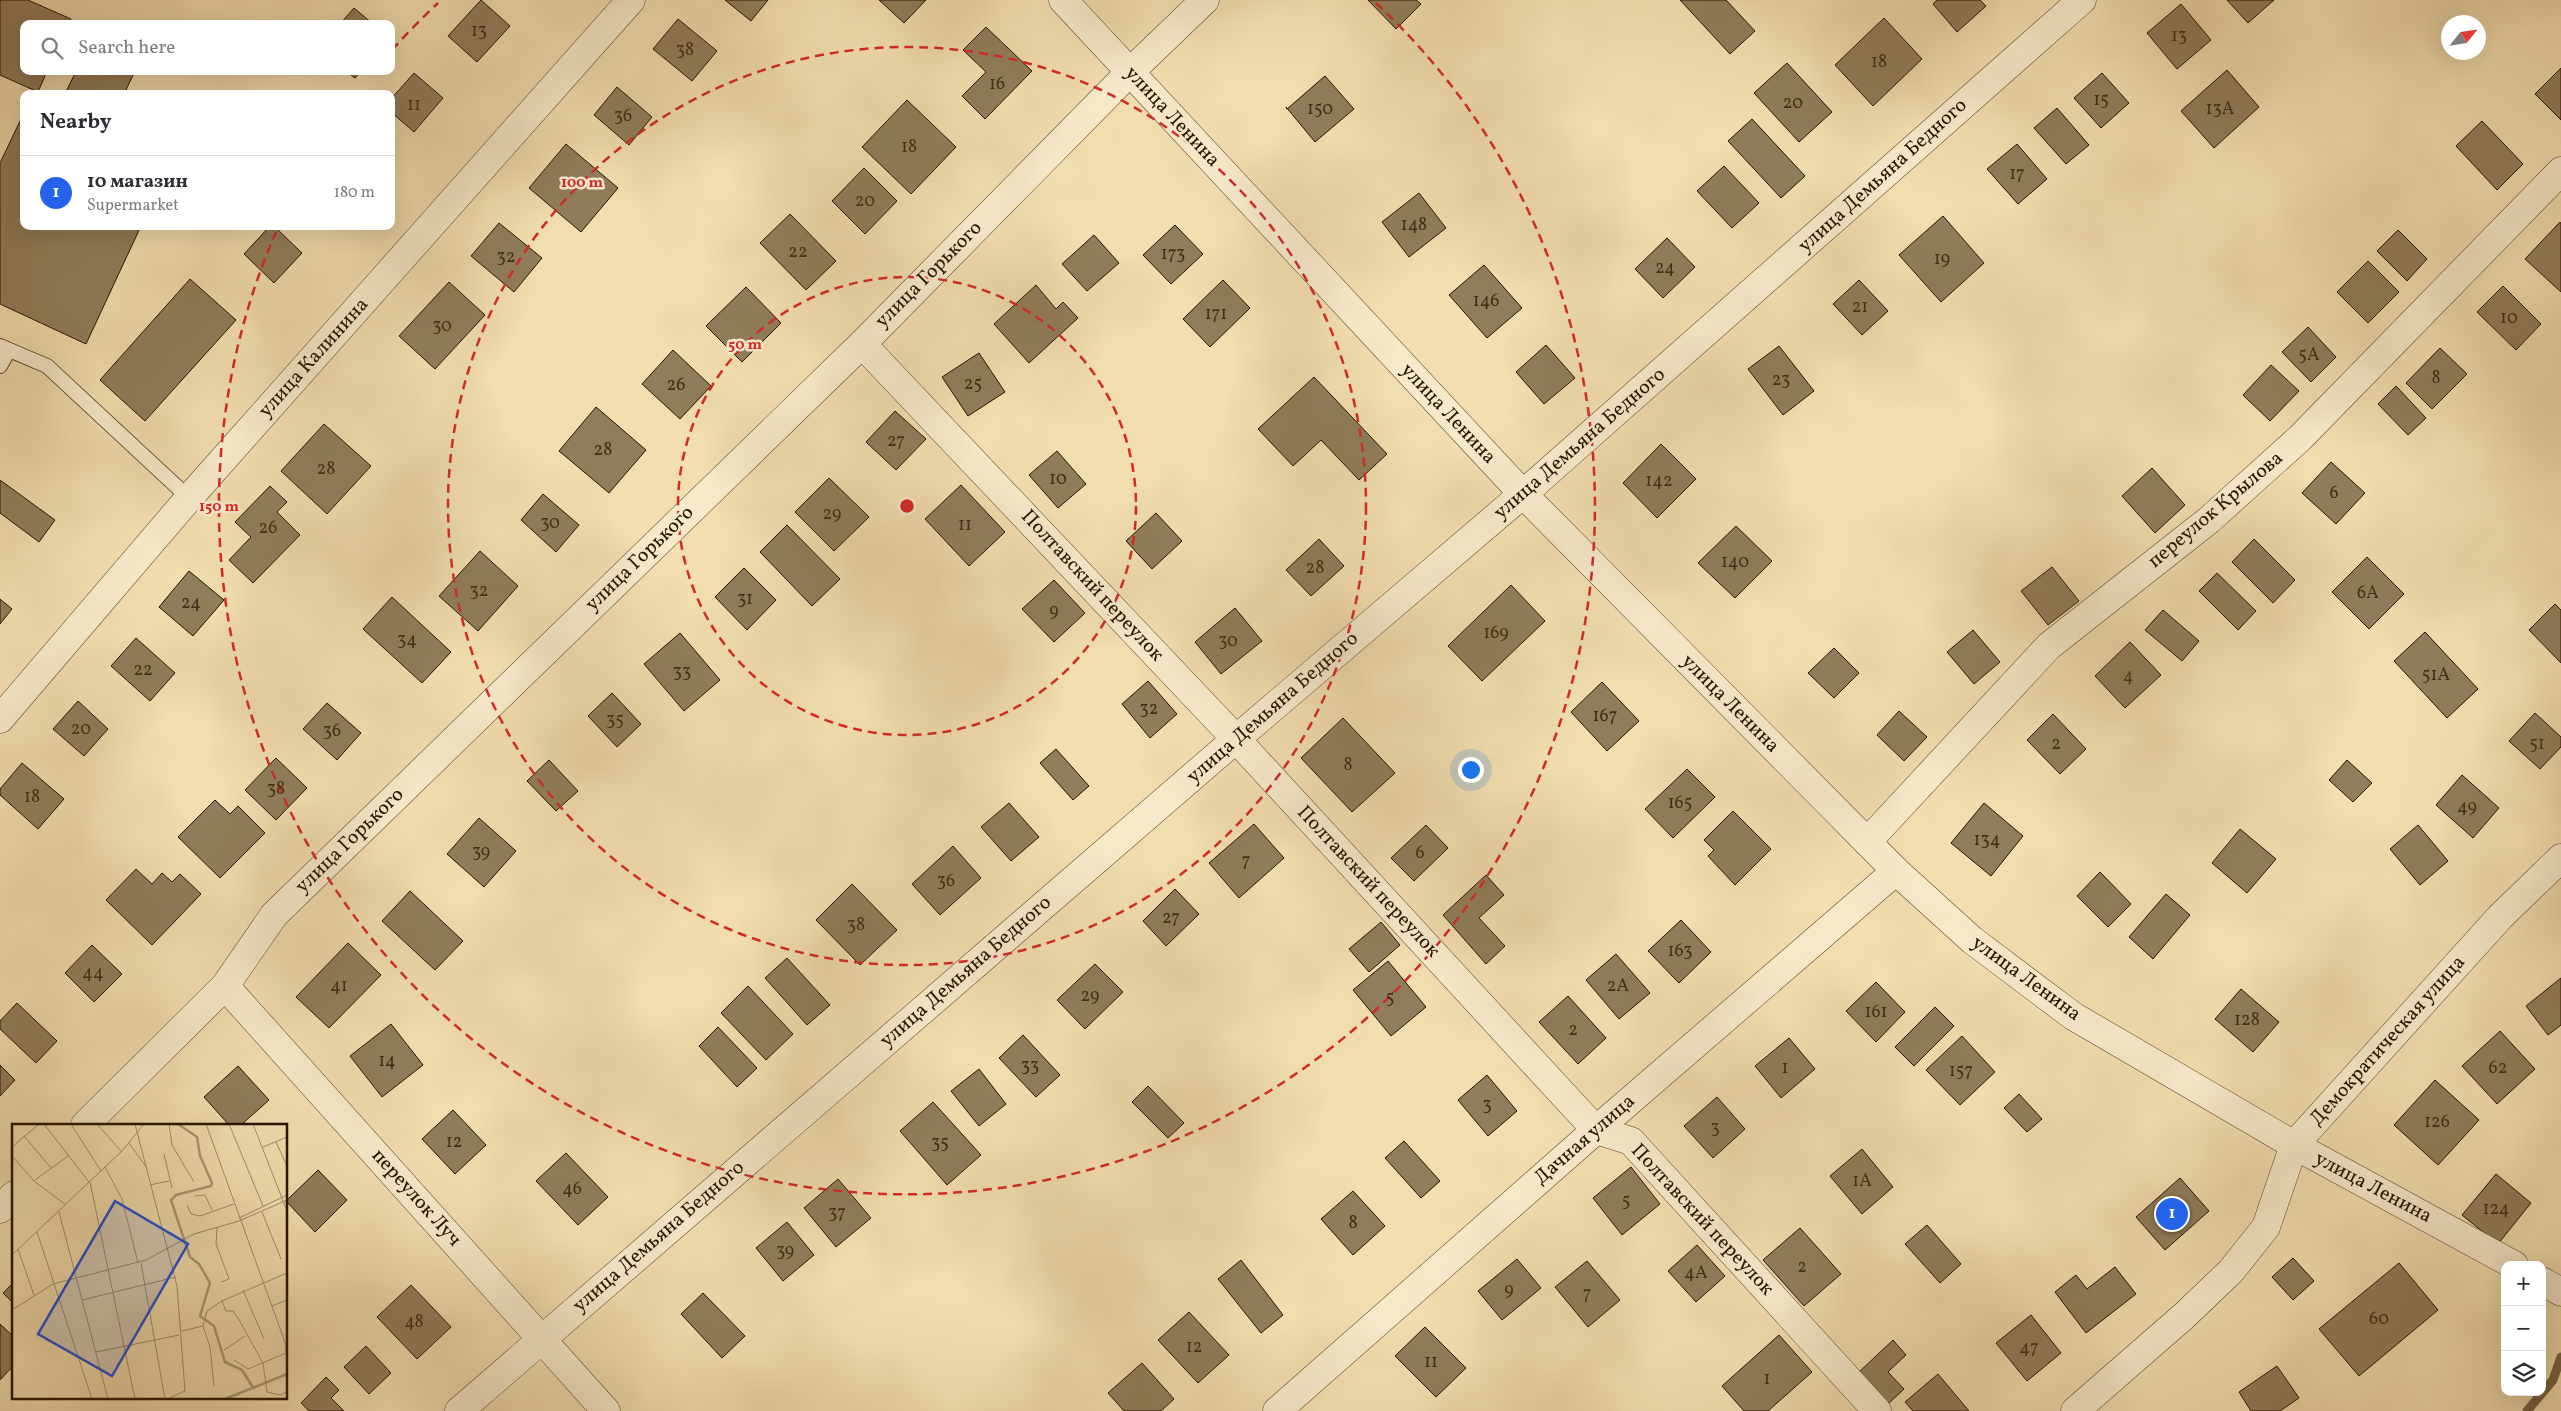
<!DOCTYPE html>
<meta charset="utf-8">
<style>
body{margin:0;font-family:Vollkorn,serif;background:#f7f7f7;color:#2b2b33}
.controls{position:absolute;right:15px;bottom:15px;display:grid;overflow:hidden;border-radius:10px;box-shadow:0 5px 20px #0002}
.controls button{width:45px;height:45px;display:grid;place-items:center;padding:0;border:0;border-bottom:1px solid #e1e1e2;background:#fff;color:#2b2b33;font:25px sans-serif}
.compass{position:absolute;left:2441px;top:15px;width:45px;height:45px;border-radius:50%;background:#fff;box-shadow:0 5px 20px #0002;rotate:60deg}
.you{position:absolute;left:1470px;top:769px;width:18px;height:18px;margin:-12px;border:4px solid #fff;border-radius:50%;background:#1a73e8;box-shadow:0 0 0 8px #1a73e833}
.badge{display:grid;place-items:center;width:32px;height:32px;border-radius:50%;background:#2563eb;color:#fff;font-size:16px;font-weight:700}
.pin{position:absolute;translate:-50% -50%;border:2px solid #fff;box-shadow:0 1px 5px #0006}
.list{margin:0;padding:0;list-style:none}
h2{display:flex;justify-content:space-between;align-items:center;height:65px;margin:0;padding:0 20px;font-size:21px}
h2 small{font-size:16px;font-weight:400;color:#7c7c81}
.list li{display:grid;grid-template-columns:32px 1fr auto;gap:15px;align-items:center;box-sizing:border-box;height:75px;padding:0 20px;border-top:1px solid #e1e1e2}
.list b{display:block;font-size:19px;white-space:nowrap}
.list p{margin:0;font-size:16px;white-space:nowrap;color:#7c7c81}
.list em{font-size:16px;font-style:normal;color:#7c7c81}
.icon{flex:none;width:28px;height:28px;fill:none;stroke:currentColor;stroke-width:2;stroke-linecap:round;stroke-linejoin:round}
.map{position:relative;flex:none;width:2561px;height:1411px;overflow:hidden}
.search{position:absolute;background:#fff;box-shadow:0 5px 20px #0002;left:20px;top:20px;width:375px;height:55px;display:flex;align-items:center;gap:12px;box-sizing:border-box;padding:0 18px;border-radius:10px;color:#7c7c81;font-size:19px}
.panel{position:absolute;background:#fff;box-shadow:0 5px 20px #0002;left:20px;top:90px;width:375px;height:140px;border-radius:10px}
.map>svg:first-child{display:block}
</style>
<div class="map">
<svg width="2561" height="1411" viewBox="0 0 2561 1411">
<rect width="100%" height="100%" fill="#f2deaf"/>
<filter id="stains"><feTurbulence type="fractalNoise" baseFrequency=".004" numOctaves="4"/><feColorMatrix values="0 0 0 0 .2 0 0 0 0 .09 0 0 0 0 .02 0 0 0 .5 -.17"/></filter>
<radialGradient id="worn" r=".72"><stop offset=".6" stop-color="#630" stop-opacity="0"/><stop offset="1" stop-color="#630" stop-opacity=".3"/></radialGradient>
<g fill="none" stroke-linecap="round" stroke-linejoin="round">
<path stroke="#766346" stroke-width="9" d="M2527 1411 2553 1380 2561 1357"/>
</g>
<path fill="#907d5b" stroke="#251300" d="M0 0H28L71 19 69 24H24V71H47L38 92 0 75Z
M481 0 510 26 477 62 448 36Z
M725 0H768L751 21Z
M879 0H926L904 23Z
M1368 0H1416L1421 4 1396 29Z
M1680 0H1726L1755 31 1730 54Z
M1937 0H1980L1986 6 1957 32 1933 4Z
M2227 0H2274L2248 23Z
M2181 4 2211 40 2177 69 2147 33Z
M354 8 373 24H340Z
M1884 18 1922 59 1873 106 1835 65Z
M678 19 717 51 692 81 653 49Z
M986 27 1032 71 985 119 962 96 986 72 963 50Z
M1787 63 1832 112 1799 142 1754 93Z
M2561 68V120L2535 94Z
M2227 70 2259 107 2214 148 2181 111Z
M76 71H135L124 94H65Z
M346 71H361L355 78Z
M414 73 443 98 414 132 391 112V99Z
M2102 73 2129 103 2101 128 2074 98Z
M1325 76 1354 109 1315 142 1286 107 1287 109Z
M617 87 652 117 629 145 594 115Z
M907 100 956 147 911 194 862 147Z
M2057 108 2089 145 2066 164 2034 128Z
M21 119 24 120V226H141L86 344 0 304V163Z
M1752 119 1805 176 1781 198 1728 141Z
M2482 121 2523 164 2497 190 2456 146Z
M566 144 618 188 581 232 529 188Z
M2017 144 2047 179 2018 204 1987 169Z
M1724 166 1759 203 1732 228 1697 191Z
M864 168 897 201 865 234 832 201Z
M1419 193 1446 228 1409 257 1382 222Z
M790 214 836 261 806 290 760 243Z
M1943 216 1984 263 1941 302 1899 255Z
M2560 222 2561 224V292L2525 259Z
M499 223 542 258 514 292 471 256Z
M1175 225 1203 254 1171 284 1143 255Z
M270 226H274L302 253 274 283 244 254Z
M2398 230 2427 259 2407 281 2377 251Z
M1094 235 1119 263 1087 291 1062 264Z
M1667 238 1695 267 1663 298 1635 269Z
M2368 261 2399 292 2368 323 2337 292Z
M1484 265 1522 308 1487 338 1449 295Z
M190 279 236 320 145 421 100 380Z
M1223 280 1250 308 1210 347 1183 319Z
M1859 280 1888 311 1862 335 1833 304Z
M449 282 485 315 435 369 399 336Z
M1036 285 1056 309 1063 302 1078 318 1029 363 994 324Z
M2503 286 2541 324 2516 350 2477 312Z
M746 287 781 323 742 362 706 326Z
M2308 327 2336 357 2311 382 2282 352Z
M1546 345 1575 378 1544 404 1516 372Z
M1779 346 1814 391 1783 415 1748 369Z
M2440 348 2467 374 2432 409 2406 383Z
M673 350 711 386 680 419 642 384Z
M979 353 1005 392 968 416 942 377Z
M2271 365 2299 391 2270 421 2243 395Z
M1314 377 1387 454 1359 480 1321 440 1293 466 1258 429Z
M2396 386 2426 418 2408 435 2378 404Z
M596 407 646 450 609 493 559 451Z
M895 411 926 439 896 470 866 442Z
M324 424 371 466 327 514 281 471Z
M1661 444 1696 479 1657 518 1623 483Z
M1057 451 1086 484 1058 508 1029 475Z
M2331 462 2365 493 2336 524 2302 493Z
M2152 468 2185 505 2155 533 2122 496Z
M829 478 869 517 834 551 795 512Z
M0 480 55 520 39 542 0 513Z
M961 485 1005 532 969 566 925 519Z
M270 486 287 502 277 512 300 535 253 583 229 560 251 537 235 522Z
M543 494 579 525 556 552 521 520Z
M1156 513 1182 541 1152 569 1126 541Z
M787 525 840 579 812 606 760 552Z
M1736 526 1772 561 1735 598 1698 563Z
M1319 539 1344 566 1311 596 1286 570Z
M2254 539 2295 580 2273 603 2232 562Z
M480 551 518 586 478 631 439 596Z
M2367 557 2404 594 2369 629 2332 592Z
M2052 567 2079 601 2048 625 2021 591Z
M744 568 776 600 747 630 715 597Z
M189 571 224 600 193 636 159 607Z
M2217 573 2256 611 2238 630 2199 591Z
M1054 580 1085 613 1054 642 1022 609Z
M1511 585 1545 621 1482 681 1448 646Z
M392 597 451 652 422 683 363 629Z
M0 599 12 609 0 624Z
M2555 604 2561 610V663L2529 630Z
M1235 608 1262 641 1221 674 1195 642Z
M2163 610 2199 641 2182 661 2145 630Z
M1973 630 2000 662 1974 684 1947 652Z
M2425 632 2478 689 2447 718 2394 661Z
M680 633 720 680 684 711 644 664Z
M136 638 175 673 150 701 111 666Z
M2130 642 2161 675 2125 708 2095 676Z
M1834 648 1859 673 1834 698 1808 673Z
M1148 681 1177 714 1150 738 1122 704Z
M1602 682 1639 721 1607 751 1571 712Z
M612 693 641 724 617 747 588 716Z
M78 701 108 729 84 756 53 729Z
M327 703 361 733 337 760 303 729Z
M1899 711 1927 737 1904 761 1877 735Z
M2535 713 2561 737V747L2540 769 2509 741Z
M2053 714 2086 749 2060 774 2027 740Z
M1343 718 1395 773 1352 812 1301 758Z
M1056 749 1089 786 1073 800 1040 763Z
M276 758 307 788 276 820 245 790Z
M549 760 578 791 556 811 527 781Z
M2347 760 2372 783 2353 802 2329 780Z
M22 763 64 799 38 829 0 795V789Z
M1687 769 1715 797 1673 838 1645 809Z
M2462 775 2499 808 2473 838 2436 805Z
M215 800 230 814 238 806 265 833 220 878 178 837Z
M1009 803 1039 837 1011 861 981 827Z
M1984 803 2023 836 1991 876 1951 843Z
M1733 811 1771 849 1735 885 1708 856 1714 850 1704 840Z
M479 818 516 851 484 887 447 854Z
M1254 824 1284 858 1239 898 1209 863Z
M1426 825 1448 848 1414 881 1391 858Z
M2418 825 2448 861 2420 885 2390 849Z
M2240 829 2276 859 2247 893 2212 863Z
M953 846 981 878 940 915 912 884Z
M136 869 152 884 162 873 172 882 180 874 201 894 152 945 106 900Z
M2100 872 2131 904 2108 927 2077 896Z
M1486 875 1504 895 1479 918 1505 946 1486 964 1443 915Z
M852 884 897 930 860 965 816 920Z
M1175 889 1199 914 1166 946 1143 921Z
M410 891 463 941 435 970 382 921Z
M2166 894 2190 915 2153 959 2129 937Z
M1681 920 1711 952 1679 983 1648 951Z
M1381 922 1400 945 1369 972 1349 949Z
M348 943 381 975 329 1028 296 997Z
M92 945 122 974 94 1002 65 973Z
M1616 954 1650 993 1619 1019 1586 980Z
M787 958 830 1005 807 1025 765 978Z
M1388 961 1426 1007 1391 1036 1353 990Z
M1095 964 1123 992 1085 1029 1057 1000Z
M2561 978V1025L2548 1035 2526 1006Z
M1876 982 1905 1012 1876 1042 1846 1011Z
M748 986 793 1034 766 1060 721 1013Z
M2241 989 2279 1022 2253 1052 2215 1019Z
M1568 996 1606 1038 1578 1064 1539 1022Z
M17 1003 57 1041 36 1063 0 1029V1021Z
M1935 1007 1954 1026 1914 1066 1895 1047Z
M391 1024 423 1065 382 1097 350 1056Z
M718 1027 757 1068 737 1087 699 1046Z
M2500 1031 2535 1069 2497 1104 2462 1066Z
M1023 1035 1060 1075 1036 1097 999 1058Z
M1962 1036 1995 1072 1960 1105 1926 1070Z
M1789 1038 1815 1069 1781 1098 1755 1066Z
M0 1065 15 1080 0 1096Z
M238 1066 269 1100 241 1125H229L204 1097Z
M979 1069 1006 1104 979 1126 951 1091Z
M1487 1075 1517 1111 1488 1136 1458 1100Z
M2435 1080 2479 1120 2438 1165 2394 1125Z
M1148 1086 1184 1123 1168 1138 1132 1102Z
M2019 1094 2042 1119 2027 1132 2004 1108Z
M1717 1097 1745 1129 1713 1158 1684 1126Z
M933 1102 981 1155 947 1185 900 1131Z
M453 1110 486 1145 455 1174 422 1139Z
M1404 1141 1440 1181 1421 1198 1385 1158Z
M1862 1149 1893 1187 1862 1214 1830 1176Z
M566 1153 608 1197 578 1225 536 1181Z
M1631 1167 1660 1204 1622 1235 1593 1198Z
M318 1170 347 1200 315 1232 286 1201Z
M2496 1174 2531 1203 2498 1244 2462 1215Z
M2180 1178 2209 1211 2165 1250 2136 1217Z
M838 1179 871 1218 836 1247 804 1208Z
M1353 1191 1385 1226 1353 1255 1321 1219Z
M787 1222 814 1255 783 1281 756 1248Z
M1927 1225 1961 1264 1940 1283 1905 1244Z
M1800 1228 1841 1274 1804 1306 1763 1260Z
M1697 1245 1725 1276 1696 1302 1668 1271Z
M2293 1258 2314 1281 2293 1300 2272 1277Z
M1517 1259 1541 1288 1502 1320 1478 1291Z
M1241 1260 1283 1315 1261 1333 1218 1279Z
M1587 1261 1620 1300 1588 1327 1555 1287Z
M2399 1263 2438 1310 2359 1376 2319 1329Z
M2115 1267 2136 1294 2086 1333 2055 1292 2076 1275 2087 1289Z
M14 1282V1304L3 1293Z
M411 1285 451 1327 417 1359 377 1317Z
M703 1293 745 1336 722 1358 681 1314Z
M1189 1312 1229 1355 1198 1383 1158 1340Z
M2031 1315 2061 1353 2027 1381 1996 1343Z
M0 1324 14 1337V1365L0 1380Z
M1425 1327 1466 1368 1436 1397 1395 1356Z
M1779 1335 1812 1372 1768 1411H1744L1722 1386Z
M1893 1340 1906 1355 1888 1372 1904 1389 1888 1404 1859 1372Z
M366 1346 391 1373 369 1394 344 1367Z
M1142 1363 1174 1399 1161 1411H1124L1108 1393Z
M2277 1366 2299 1398 2280 1411H2251L2239 1392Z
M1938 1374 1969 1411H1913L1905 1402Z
M326 1377 339 1390 331 1398 344 1411H309L301 1403Z"/>
<g fill="none" stroke-linecap="round" stroke-linejoin="round">
<defs>
<path id="service" d="M0 346 47 366 189 498
M0 366 9 350"/>
<path id="minor" d="M862 344 1236 739 1596 1130 1631 1141 1877 1411
M0 719 189 498 631 0
M1867 842 2049 646 2209 520 2300 438 2561 171
M225 986 606 1411
M85 1125 225 986 274 915 862 344 1130 72 1205 0
M0 1209 14 1195
M459 1411 1236 739 1523 494 2082 0
M1277 1411 1596 1130 1896 871
M2075 1411 2185 1315 2231 1271 2266 1227 2294 1145 2500 917 2561 858"/>
<path id="tertiary" d="M1063 0 1523 494 1896 871 1972 940 2073 1016 2294 1145 2514 1265
M2542 1281 2561 1292"/>
</defs>
<use href="#service" stroke="#58462c" stroke-width="16"/>
<use href="#minor" stroke="#58462c" stroke-width="29"/>
<use href="#tertiary" stroke="#58462c" stroke-width="29"/>
<use href="#service" stroke="#f7eacb" stroke-width="14"/>
<use href="#minor" stroke="#f7eacb" stroke-width="28"/>
<use href="#tertiary" stroke="#f7eacb" stroke-width="28"/>
</g>
<g fill="none" stroke="#d62828" stroke-width="2.5" stroke-dasharray="9 6">
<circle cx="907" cy="506" r="229"/>
<circle cx="907" cy="506" r="459"/>
<path d="M392 50A688 688 0 0 1 438 3M1376 3A688 688 0 1 1 276 232"/>
</g>
<g text-anchor="middle" dominant-baseline="central" stroke-width="5" stroke-linejoin="round" paint-order="stroke">
<g font-size="18" fill="#402e17">
<text x="479" y="31">13</text>
<text x="2179" y="36">13</text>
<text x="685" y="50">38</text>
<text x="1879" y="62">18</text>
<text x="997" y="84">16</text>
<text x="2101" y="100">15</text>
<text x="1793" y="103">20</text>
<text x="414" y="105">11</text>
<text x="1320" y="109">150</text>
<text x="2220" y="109">13А</text>
<text x="623" y="116">36</text>
<text x="909" y="147">18</text>
<text x="2017" y="174">17</text>
<text x="865" y="201">20</text>
<text x="1414" y="225">148</text>
<text x="798" y="252">22</text>
<text x="1173" y="254">173</text>
<text x="506" y="257">32</text>
<text x="1942" y="259">19</text>
<text x="1665" y="268">24</text>
<text x="1486" y="301">146</text>
<text x="1860" y="307">21</text>
<text x="1216" y="314">171</text>
<text x="2509" y="318">10</text>
<text x="442" y="326">30</text>
<text x="2309" y="355">5А</text>
<text x="2436" y="378">8</text>
<text x="1781" y="380">23</text>
<text x="973" y="384">25</text>
<text x="676" y="385">26</text>
<text x="896" y="441">27</text>
<text x="603" y="450">28</text>
<text x="326" y="469">28</text>
<text x="1058" y="479">10</text>
<text x="1659" y="481">142</text>
<text x="2334" y="493">6</text>
<text x="832" y="514">29</text>
<text x="550" y="523">30</text>
<text x="965" y="525">11</text>
<text x="268" y="528">26</text>
<text x="1735" y="562">140</text>
<text x="1315" y="568">28</text>
<text x="479" y="591">32</text>
<text x="2368" y="593">6А</text>
<text x="745" y="599">31</text>
<text x="191" y="603">24</text>
<text x="1054" y="611">9</text>
<text x="1496" y="633">169</text>
<text x="407" y="640">34</text>
<text x="1228" y="641">30</text>
<text x="143" y="670">22</text>
<text x="682" y="672">33</text>
<text x="2436" y="675">51А</text>
<text x="2128" y="676">4</text>
<text x="1149" y="709">32</text>
<text x="1605" y="716">167</text>
<text x="615" y="720">35</text>
<text x="81" y="729">20</text>
<text x="332" y="731">36</text>
<text x="2056" y="744">2</text>
<text x="2537" y="744">51</text>
<text x="1348" y="765">8</text>
<text x="276" y="789">38</text>
<text x="32" y="797">18</text>
<text x="1680" y="803">165</text>
<text x="2467" y="807">49</text>
<text x="1987" y="840">134</text>
<text x="481" y="852">39</text>
<text x="1420" y="853">6</text>
<text x="1246" y="861">7</text>
<text x="946" y="881">36</text>
<text x="1171" y="918">27</text>
<text x="856" y="925">38</text>
<text x="1680" y="951">163</text>
<text x="93" y="973">44</text>
<text x="339" y="986">41</text>
<text x="1618" y="986">2А</text>
<text x="1090" y="996">29</text>
<text x="1390" y="998">5</text>
<text x="1876" y="1012">161</text>
<text x="2247" y="1020">128</text>
<text x="1573" y="1030">2</text>
<text x="387" y="1061">14</text>
<text x="1030" y="1066">33</text>
<text x="1785" y="1068">1</text>
<text x="2498" y="1068">62</text>
<text x="1961" y="1071">157</text>
<text x="1487" y="1105">3</text>
<text x="2437" y="1122">126</text>
<text x="1715" y="1128">3</text>
<text x="454" y="1142">12</text>
<text x="940" y="1143">35</text>
<text x="1862" y="1181">1А</text>
<text x="572" y="1189">46</text>
<text x="1626" y="1201">5</text>
<text x="2496" y="1209">124</text>
<text x="837" y="1213">37</text>
<text x="1353" y="1223">8</text>
<text x="785" y="1251">39</text>
<text x="1802" y="1267">2</text>
<text x="1696" y="1273">4А</text>
<text x="1509" y="1290">9</text>
<text x="1587" y="1294">7</text>
<text x="2379" y="1319">60</text>
<text x="414" y="1322">48</text>
<text x="1194" y="1347">12</text>
<text x="2029" y="1348">47</text>
<text x="1431" y="1362">11</text>
<text x="1767" y="1379">1</text>
</g>
<g font-size="20" fill="#251300" stroke="#f7eacb">
<text transform="translate(1172 117) rotate(47)">улица Ленина</text>
<text transform="translate(1883 176) rotate(-42)">улица Демьяна Бедного</text>
<text transform="translate(929 275) rotate(-45)">улица Горького</text>
<text transform="translate(314 358) rotate(-48)">улица Калинина</text>
<text transform="translate(1448 414) rotate(47)">улица Ленина</text>
<text transform="translate(1580 444) rotate(-41)">улица Демьяна Бедного</text>
<text transform="translate(2216 510) rotate(-40)">переулок Крылова</text>
<text transform="translate(640 559) rotate(-44)">улица Горького</text>
<text transform="translate(1092 586) rotate(47)">Полтавский переулок</text>
<text transform="translate(1730 704) rotate(45)">улица Ленина</text>
<text transform="translate(1273 708) rotate(-41)">улица Демьяна Бедного</text>
<text transform="translate(350 841) rotate(-44)">улица Горького</text>
<text transform="translate(1368 882) rotate(47)">Полтавский переулок</text>
<text transform="translate(966 972) rotate(-41)">улица Демьяна Бедного</text>
<text transform="translate(2026 979) rotate(36)">улица Ленина</text>
<text transform="translate(2388 1041) rotate(-48)">Демократическая улица</text>
<text transform="translate(1585 1140) rotate(-41)">Дачная улица</text>
<text transform="translate(2373 1188) rotate(28)">улица Ленина</text>
<text transform="translate(416 1198) rotate(48)">переулок Луч</text>
<text transform="translate(1702 1220) rotate(47)">Полтавский переулок</text>
<text transform="translate(659 1237) rotate(-41)">улица Демьяна Бедного</text>
</g>
</g>
<g transform="translate(12 1124)">
<rect width="275" height="275" fill="#f2deaf"/>
<path fill="none" stroke="#ac9974" stroke-width="2.5" d="M166 0 185 13 188 32 200 59 199 62 164 71 159 76 178 133 187 140 198 159 188 192 202 202 213 238 230 246 242 265M213 275 275 250"/>
<path fill="none" stroke="#a08d69" stroke-width="1" d="M32 0 77 58M59 0 89 47M85 0 109 27M123 0 165 162 173 267 155 275M157 0 160 21 182 58M194 0 274 221M217 0 251 82M241 0 275 87M12 12 39 44M264 18 275 42M117 19 135 44M0 23 27 0M251 23 275 13M152 30 160 64M0 32 22 57 54 81M93 43 110 75 126 139M23 56 56 32M78 58 123 275M138 61 157 57M183 72 193 71 200 86M175 81 179 90 188 92 222 80M47 88 96 275M250 88 269 135M227 94 275 71M205 104 204 120 217 155 209 158M25 108 80 275M6 125 22 171M0 131 110 27 132 0M129 139 153 275M231 166 252 215M70 176 164 153M210 177 214 187H221L226 194 251 239 255 268 268 271 275 268M260 182 275 176M0 186 41 160 134 136 182 110 227 97 275 76M191 202 198 223 202 262M170 207 191 202 195 187 210 177 275 149M212 226 233 212M84 228 167 211M222 236 236 245 274 229V221"/>
<path fill="#1d4ed8" fill-opacity="0.15" stroke="#1d4ed8" stroke-width="2.5" d="M103 77 176 120 100 252 26 210Z"/>
<rect width="275" height="275" fill="none" stroke="#251300" stroke-width="2.5"/>
</g>
<circle cx="907" cy="506" r="8" fill="#d62828" stroke="#f7eacb" stroke-width="2.5"/>
<g font-size="15" text-anchor="middle" font-weight="bold" fill="#d62828" stroke="#f7eacb" stroke-width="5" stroke-linejoin="round" paint-order="stroke">
<text x="582" y="187">100 m</text>
<text x="745" y="349">50 m</text>
<text x="219" y="511">150 m</text>
</g>
<rect width="100%" height="100%" filter="url(#stains)"/>
<rect width="100%" height="100%" fill="url(#worn)"/>
</svg>
<div class="controls">
<button>+</button>
<button>−</button>
<button><svg class="icon" aria-label="layers" viewBox="0 0 24 24"><path d="M12 4l9 5-9 5-9-5zM3 14l9 5 9-5"/></svg></button>
</div>
<svg class="compass" viewBox="-18 -18 36 36"><path d="M0-13l5 13h-10z" fill="#e53935"/><path d="M0 13l5-13h-10z" fill="#7c7c81"/></svg>
<div class="you"></div>
<div class="pin badge" style="left:2172px;top:1214px">1</div>
<div class="search"><svg class="icon" aria-label="search" viewBox="0 0 24 24"><circle cx="10" cy="10" r="6"/><path d="M15 15l6 6"/></svg>Search here</div>
<section class="panel">
<h2>Nearby<small></small></h2>
<ul class="list">
<li><span class="badge">1</span><div><b>10 магазин</b><p>Supermarket</p></div><em>180 m</em></li>
</ul>
</section>
</div>
